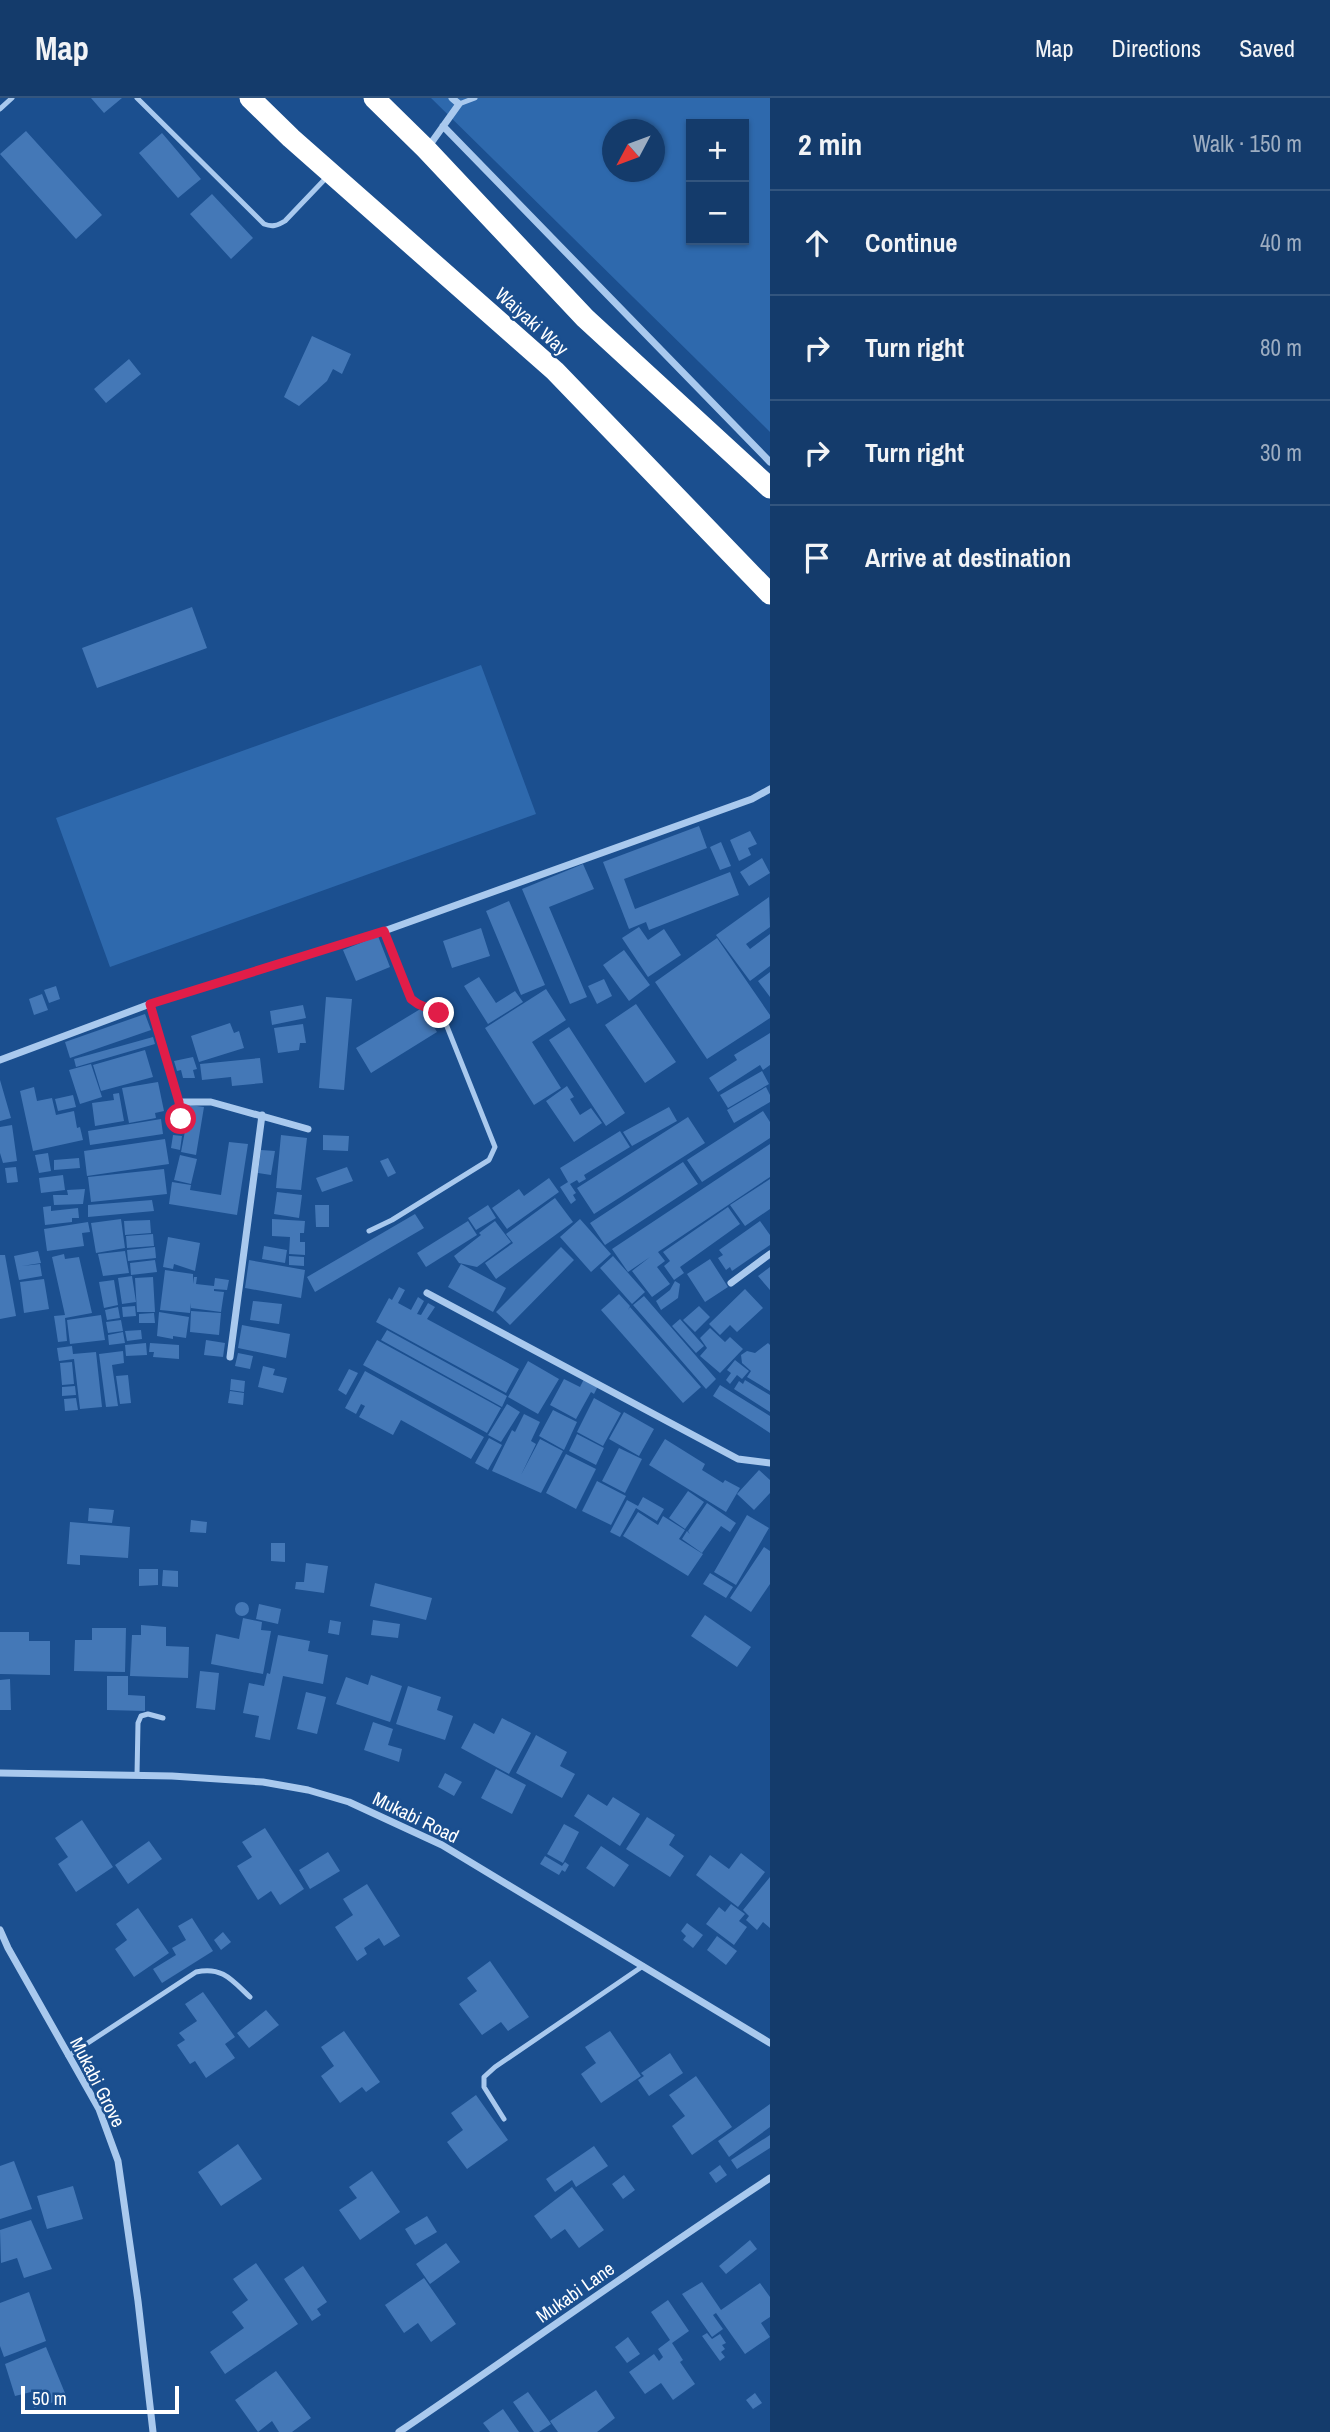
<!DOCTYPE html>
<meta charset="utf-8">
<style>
body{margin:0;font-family:"Archivo Narrow",sans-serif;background:#1d4271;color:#f1f3f6}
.controls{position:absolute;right:21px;top:21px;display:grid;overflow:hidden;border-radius:0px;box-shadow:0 2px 5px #0004}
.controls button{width:63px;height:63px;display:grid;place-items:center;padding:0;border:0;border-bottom:2px solid #33557e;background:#143b6b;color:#f1f3f6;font:35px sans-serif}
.compass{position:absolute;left:602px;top:21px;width:63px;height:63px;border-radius:50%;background:#143b6b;box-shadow:0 2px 5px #0004;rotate:229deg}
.scale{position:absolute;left:21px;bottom:18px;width:158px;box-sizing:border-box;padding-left:7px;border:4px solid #fff;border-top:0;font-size:19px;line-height:24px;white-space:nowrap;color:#fff;-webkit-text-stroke:5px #1b4f8f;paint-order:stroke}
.stop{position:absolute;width:21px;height:21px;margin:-16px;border:5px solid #e11d48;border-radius:50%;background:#fff}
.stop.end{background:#e11d48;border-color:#fff;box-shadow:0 2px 7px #0008}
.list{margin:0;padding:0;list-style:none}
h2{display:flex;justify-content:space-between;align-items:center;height:91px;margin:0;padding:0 28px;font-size:30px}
h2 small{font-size:23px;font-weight:400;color:#9dadc1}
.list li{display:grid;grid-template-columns:46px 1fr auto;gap:21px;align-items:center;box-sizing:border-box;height:105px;padding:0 28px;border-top:2px solid #33557e}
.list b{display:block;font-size:26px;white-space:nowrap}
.list em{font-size:23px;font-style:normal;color:#9dadc1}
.icon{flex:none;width:38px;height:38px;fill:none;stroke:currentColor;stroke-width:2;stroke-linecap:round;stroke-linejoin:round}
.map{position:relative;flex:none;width:770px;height:2334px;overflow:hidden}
header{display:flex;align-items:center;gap:42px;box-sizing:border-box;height:98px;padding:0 35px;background:#143b6b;border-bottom:2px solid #33557e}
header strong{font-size:33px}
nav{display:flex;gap:38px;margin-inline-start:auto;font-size:24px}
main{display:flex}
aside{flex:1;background:#143b6b}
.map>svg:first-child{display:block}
</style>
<header>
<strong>Map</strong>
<nav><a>Map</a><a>Directions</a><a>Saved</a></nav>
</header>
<main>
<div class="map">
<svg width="770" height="2334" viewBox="0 0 770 2334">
<rect width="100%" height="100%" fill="#1b4f8f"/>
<path fill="#2e69ad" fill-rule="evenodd" d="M431 0H770V334ZM691 26H744V142H691ZM612 32H654V74H612Z
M481 567 536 716 110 869 56 720Z"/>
<path fill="#4478b7" d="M91 0H122L104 15Z
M26 33 102 117 76 141 0 56Z
M162 35 201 81 178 100 139 55Z
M212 96 253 140 231 161 190 116Z
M312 238 351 256 342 276 333 271 327 283 299 308 284 299Z
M129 261 141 276 106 305 94 291Z
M192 509 207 550 97 590 82 550Z
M699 728 707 750 624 781 635 811 730 774 739 797 649 832 646 824 629 831 603 764Z
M750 733 757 746 748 750 751 757 739 763 730 742Z
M721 744 731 768 720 772 710 749Z
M762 760 770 775 749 788 740 774Z
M583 766 594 791 549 809 587 899 570 906 522 791Z
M769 799 770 829 746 846 750 851 770 836V868L750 883 716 837Z
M509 803 545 887 521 897 486 813Z
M639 829 648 842 664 831 681 857 648 879 622 840Z
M481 830 490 858 452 870 443 843Z
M378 838 390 869 356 883 343 852Z
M717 840 770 917V920L707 961 655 884Z
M624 852 650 887 629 903 603 867Z
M770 874V899L758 883Z
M479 879 496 905 515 893 523 904 488 926 464 888Z
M604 881 612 898 597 906 588 888Z
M56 888 60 901 49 905 44 892Z
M546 891 566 922 532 944 561 990 534 1007 485 930Z
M42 896 48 912 34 917 29 901Z
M326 899 352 901 344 992 319 990Z
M636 906 676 964 645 985 605 927Z
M303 907 306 920 272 927 270 913Z
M422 910 437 934 371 975 356 950Z
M145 916 151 932 70 960 65 944Z
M230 925 234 935 239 933 244 950 199 964 191 938Z
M303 926 306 945H300L299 952 278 955 274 930Z
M569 929 625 1015 606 1028 549 942Z
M770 935V967L763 972 760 967 718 994 709 980 737 962 734 957Z
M153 939 155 946 76 969 74 961Z
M145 952 153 979 101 993 93 967Z
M193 959 197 971 193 972 195 980H183L181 972 177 973 174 963Z
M260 960 263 985 232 988 231 979 202 982 200 966Z
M91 966 102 999 80 1006 69 972Z
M762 973 769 986 728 1010 720 997Z
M0 982 11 1020 0 1023Z
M158 984 164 1013 155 1015 156 1020 129 1025 122 990Z
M567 988 574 999 570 1001 580 1017 591 1010 602 1025 574 1044 546 1003Z
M34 989 37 1003 52 1000 56 1017 74 1013 77 1030 80 1029 83 1042 33 1053 20 993Z
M766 989 770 997V1004L734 1025 727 1012Z
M119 995 124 1023 95 1028 92 1005 114 1002 113 996Z
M73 997 76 1009 58 1013 55 1001Z
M190 1007 204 1009 196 1057 181 1054Z
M669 1009 677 1023 632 1048 623 1034Z
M763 1013 770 1024V1040L702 1084 687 1062Z
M688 1019 705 1045 594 1116 577 1090Z
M161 1021 163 1036 90 1047 88 1033Z
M12 1027 17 1063 3 1065 0 1055V1029Z
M620 1033 630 1049 584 1077 586 1081 579 1085 577 1082 570 1086 576 1095 573 1097 576 1102 571 1106 560 1089 568 1084 560 1070Z
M173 1037 182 1038 180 1052 171 1050Z
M281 1037 307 1040 301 1092 276 1090Z
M323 1037 349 1038 348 1053 323 1052Z
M165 1041 169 1066 87 1078 84 1053Z
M229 1044 248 1046 237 1117 169 1106 172 1084 191 1087 190 1092 221 1097Z
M770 1046V1079L658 1154 665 1163 657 1169 670 1186 652 1199 632 1173 650 1159 628 1174 612 1151Z
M261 1052 275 1053 271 1077 258 1075Z
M48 1055 51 1073 39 1075 35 1057Z
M180 1057 197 1061 191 1086 174 1082Z
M79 1060 80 1070 54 1072V1062Z
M388 1060 396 1075 388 1079 380 1063Z
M683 1064 698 1086 605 1147 590 1125Z
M16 1069 18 1084 7 1085 5 1070Z
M347 1069 353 1083 322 1094 316 1080Z
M164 1071 167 1096 91 1104 88 1079Z
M63 1077 65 1092 41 1095 39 1080Z
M549 1080 559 1094 507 1131 492 1110 519 1091 524 1098Z
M770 1081V1111L745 1128 730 1107Z
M85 1091 83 1106 54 1107 53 1097H68L67 1092Z
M277 1094 302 1097 299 1120 274 1116Z
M555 1100 573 1124 496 1181 485 1165 513 1145 506 1136Z
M152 1102 154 1113 88 1119V1107Z
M315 1107H329V1129H316Z
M488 1107 496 1120 476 1132 468 1120Z
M51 1108V1113L78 1110 79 1120H72V1124L45 1127 43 1109Z
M728 1109 740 1126 680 1169 684 1175 674 1182 664 1168 670 1163 663 1154Z
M415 1116 424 1130 315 1194 307 1179Z
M121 1121 125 1150 96 1155 91 1125Z
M272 1121 305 1123 304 1135H300V1144H305V1157L289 1156 290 1139 272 1138Z
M580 1121 611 1156 591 1174 560 1139Z
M150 1122 151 1135 125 1137 124 1123Z
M468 1123 477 1137 426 1169 417 1155Z
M495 1123 511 1144 477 1169 459 1165 454 1158 481 1137 479 1135Z
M760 1123 770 1137V1147L732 1173 730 1169 726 1172 718 1160 723 1157 719 1152Z
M88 1124 90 1134 82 1135 84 1148 47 1153 44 1131Z
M153 1136 154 1148 127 1150 126 1138Z
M168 1139 200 1145 195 1173 174 1166 173 1171 163 1169Z
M264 1148 287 1152 285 1165 262 1161Z
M155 1149 156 1160 128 1163 127 1152Z
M561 1149 574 1162 510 1227 496 1214Z
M38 1153 41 1165 22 1168 40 1166 42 1178 19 1182 14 1158Z
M125 1153 129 1175 103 1178 98 1156Z
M64 1156 65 1161 79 1159 92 1215 65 1220 67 1243 58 1244 54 1218 65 1217 52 1159Z
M0 1157H5L16 1218 0 1221Z
M289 1158 304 1159V1168L289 1167Z
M613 1158 645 1194 632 1206 600 1170Z
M710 1161 728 1189 705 1204 687 1176Z
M155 1162 157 1174 131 1177 130 1165Z
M249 1162 305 1172 301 1200 245 1190Z
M461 1166 506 1190 493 1214 448 1189Z
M770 1169V1192L758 1178Z
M165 1172 193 1176V1186L194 1179H197L196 1186 214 1188 215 1180 229 1182 227 1192 214 1191V1193L224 1194 221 1214 191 1210V1205L190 1215 160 1212Z
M132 1178 136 1204 122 1206 118 1180Z
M153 1179 155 1214H137L135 1180Z
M44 1181 49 1211 24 1215 20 1184Z
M114 1182 118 1207 104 1210 99 1184Z
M675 1183 680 1186 678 1200 661 1212 656 1203 670 1192Z
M399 1189 405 1192 398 1205 411 1212 418 1199 424 1203 417 1216 421 1217 428 1205 435 1209 427 1221 519 1271 506 1295 376 1224 389 1200 392 1202Z
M745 1191 763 1210 737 1234 730 1227 720 1237 709 1226Z
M619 1196 630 1208 628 1212 630 1209 701 1289 683 1305 601 1212Z
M644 1198 716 1281 706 1291 633 1207Z
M253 1203 282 1206 279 1226 250 1222Z
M135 1208 136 1218 123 1219 122 1209Z
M699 1208 710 1219 695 1234 683 1222Z
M118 1209 120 1220 107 1222 105 1212Z
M191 1213 221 1215 219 1237 190 1234Z
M159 1214 189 1219 186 1240 173 1238V1241L157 1238Z
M154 1215 155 1225H139V1216Z
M101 1217 105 1242 70 1246 67 1222Z
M680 1221 704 1248 696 1255 672 1228Z
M121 1222 123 1233 108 1235 106 1224Z
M242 1227 290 1236 286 1260 238 1250Z
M710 1230 725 1244 730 1239 743 1251 720 1275 700 1258 707 1250 700 1240Z
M141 1232 142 1241 127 1243 125 1233Z
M387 1232 507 1298 502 1309 381 1242Z
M123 1234 125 1245 109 1247 108 1237Z
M206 1242 225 1245 223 1259 204 1257Z
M377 1242 501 1310 487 1335 363 1267Z
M146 1245 147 1257 126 1258 125 1247Z
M150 1245 179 1247V1261L153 1259 154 1254H149Z
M768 1245 770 1247V1293L747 1279 751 1273 742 1265 741 1257 747 1253 755 1255Z
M72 1248 73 1256 96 1254 102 1309 80 1311 74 1261 59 1263 57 1250Z
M123 1253 124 1265 112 1267 118 1308 106 1309 99 1256Z
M238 1255 253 1258 250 1271 235 1268Z
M735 1262 749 1273 742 1281 737 1277 730 1286 726 1282 731 1275 727 1272Z
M528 1263 559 1281 538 1316 508 1299Z
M72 1264 74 1286 62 1287 60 1265Z
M263 1268 275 1271 273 1277 287 1280 283 1295 258 1289Z
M349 1271 358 1275 346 1297 338 1292Z
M365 1273 484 1339 471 1361 401 1322 393 1337 359 1319 365 1308 361 1306 356 1316 345 1310Z
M128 1277 131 1305 120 1306 116 1278Z
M231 1281 245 1283 244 1294 230 1292Z
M564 1281 580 1289 584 1281 598 1288 594 1296 591 1294 576 1321 550 1307Z
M745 1282 770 1297V1314L734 1291 739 1283 743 1286Z
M720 1287 770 1318V1335L713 1298Z
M75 1288 76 1297 62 1298V1289Z
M230 1293 244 1295 243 1307 228 1305Z
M76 1300 78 1312 65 1313 64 1301Z
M594 1300 621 1315 603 1348 577 1334Z
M507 1306 520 1314 501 1344 488 1337Z
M553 1312 577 1324 564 1352 539 1338Z
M624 1314 654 1331 639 1358 609 1341Z
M524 1316 540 1324 531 1343 536 1346 521 1377 540 1341 563 1353 541 1395 492 1373 512 1332 515 1334Z
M577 1336 604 1350 596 1367 569 1353Z
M489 1340 502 1347 488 1372 475 1365Z
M665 1341 705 1366 702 1372 723 1385 725 1382 740 1390 726 1414 649 1367Z
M619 1350 642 1361 625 1395 602 1383Z
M566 1356 596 1371 576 1411 546 1395Z
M759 1372 770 1382V1395L754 1412 737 1396Z
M597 1383 626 1398 611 1427 582 1413Z
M688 1393 704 1404 685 1431 669 1420Z
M643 1399 664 1411 657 1423 636 1410 620 1439 610 1434 627 1402 638 1408Z
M707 1405 736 1425 730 1434 721 1428 702 1455 682 1441 687 1433 690 1436 688 1433Z
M89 1410 114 1412 112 1425 88 1423Z
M638 1414 658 1427 663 1418 685 1432 679 1441 703 1456 688 1478 623 1438Z
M747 1417 769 1430 736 1487 714 1474Z
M191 1422 207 1424 206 1435 190 1434Z
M70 1424 130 1429 128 1460 80 1457V1467L67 1466Z
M271 1445H285V1464L271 1463Z
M764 1449 770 1453V1486L751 1514 730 1500Z
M306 1465 328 1468 324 1495 295 1491 296 1484H304Z
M139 1471H158V1487L139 1488Z
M163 1472 178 1473V1489L162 1488Z
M710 1475 733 1489 726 1500 703 1486Z
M375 1485 432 1500 426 1522 370 1508Z
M235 1511a7 7 0 1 1 14 0a7 7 0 1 1-14 0Z
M259 1506 281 1511 278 1526 256 1521Z
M705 1517 751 1549 737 1569 691 1538Z
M243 1520 262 1524 261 1532 271 1533 263 1576 211 1566 216 1536 239 1541Z
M330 1522 341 1524 339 1537 328 1535Z
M373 1522 400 1526 398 1540 371 1537Z
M141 1527 166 1529V1548L189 1549 188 1580 130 1578 132 1537H141Z
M92 1530H126L125 1574 74 1573 75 1542H92Z
M0 1534H29V1543H50V1577L0 1576Z
M278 1537 310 1543 308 1553 328 1557 323 1586 283 1578 270 1642 255 1639 259 1618 243 1615 249 1585 264 1588 267 1575 270 1576Z
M200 1573 219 1575 215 1612 196 1610Z
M371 1577 402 1588 390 1624 336 1606 346 1579 368 1587Z
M107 1578H128V1597L145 1598V1613L107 1612Z
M10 1581 11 1612H0V1582Z
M408 1588 441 1599 437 1612 453 1618 445 1642 396 1626Z
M306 1594 326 1599 317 1636 297 1631Z
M502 1620 531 1635 509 1676 461 1650 474 1625 494 1636Z
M373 1624 393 1631 388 1647 402 1651 399 1664 364 1652Z
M536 1637 567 1654 560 1668 575 1676 562 1700 516 1675Z
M496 1671 526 1687 512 1716 481 1700Z
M445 1675 462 1684 454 1698 438 1689Z
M588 1696 607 1708 613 1699 640 1716 620 1748 574 1718Z
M647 1719 675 1737 669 1747 684 1758 670 1779 626 1751Z
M82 1722 113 1769 76 1794 58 1766 68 1759 55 1740Z
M564 1726 579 1734 563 1765 547 1756Z
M265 1730 304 1791 280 1807 271 1793 258 1802 237 1768 252 1759 242 1744Z
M149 1743 162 1761 128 1786 115 1767Z
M601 1748 629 1767 614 1789 586 1770Z
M328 1754 340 1773 310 1791 299 1772Z
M741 1755 765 1774 738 1809 696 1777 710 1757 729 1771Z
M545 1758 562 1768 565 1764 569 1767 565 1774 562 1772 559 1777 540 1766Z
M770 1779V1830L763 1824 757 1832 746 1822 749 1818 743 1812Z
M367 1786 400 1838 384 1848 379 1840 364 1850 367 1856 357 1863 335 1829 353 1817 343 1801Z
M731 1806 745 1816 739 1823 747 1829 734 1847 706 1826 719 1809 725 1814Z
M138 1810 169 1855 134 1879 115 1851 127 1842 116 1826Z
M192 1820 213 1853 162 1885 153 1871 176 1857 172 1850 186 1842 178 1828Z
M687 1825 703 1837 693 1850 683 1842 686 1838 681 1833Z
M223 1834 231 1844 221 1852 214 1842Z
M717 1838 737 1853 726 1867 707 1852Z
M490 1863 529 1919 508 1933 501 1924 482 1937 459 1906 477 1893 467 1880Z
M203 1894 235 1939 225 1946 235 1960 206 1980 195 1963 190 1966 177 1947 185 1942 179 1935 197 1923 185 1906Z
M266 1912 279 1927 249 1950 237 1935Z
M344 1933 380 1984 366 1994 362 1989 340 2005 321 1978 334 1968 321 1949Z
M610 1933 641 1978 601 2005 581 1976 596 1965 585 1949Z
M670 1955 683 1975 649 1998 638 1982 644 1978 641 1975Z
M696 1978 732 2029 692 2057 672 2028 685 2018 669 1997Z
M476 1997 508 2042 467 2071 447 2044 463 2032 451 2015Z
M770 2006V2029L729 2059 718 2043Z
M770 2037V2050L737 2071 731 2062Z
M238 2046 262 2081 221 2108 198 2074Z
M594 2048 608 2068 576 2089 572 2082 555 2094 546 2081Z
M14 2063 32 2111 0 2121V2068Z
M720 2067 727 2077 716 2085 709 2075Z
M372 2073 400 2114 360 2142 339 2112 357 2100 349 2089Z
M624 2077 635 2092 623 2101 612 2086Z
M73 2088 83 2121 47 2131 37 2098Z
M572 2089 604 2132 579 2150 565 2131 551 2141 534 2118Z
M427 2118 437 2134 415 2147 405 2131Z
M31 2122 52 2171 24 2180 17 2160 1 2165 0 2132Z
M750 2142 757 2151 726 2176 719 2168Z
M446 2145 460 2164 430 2186 416 2166Z
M256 2165 298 2226 225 2276 210 2254 244 2230 232 2214 248 2202 233 2181Z
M303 2168 327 2204 317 2211 321 2217 312 2223 284 2181Z
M424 2180 456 2226 431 2244 418 2225 404 2235 385 2207Z
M702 2184 721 2212 760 2185 770 2199V2219L761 2225 770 2239 745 2256 716 2215 713 2217 723 2231 712 2239 682 2196Z
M29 2194 46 2243 4 2259 0 2248V2205Z
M668 2202 689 2233 672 2245 683 2262 680 2264 695 2286 673 2302 661 2285 645 2296 629 2274 654 2256 659 2263 663 2259 658 2251 670 2242 651 2214Z
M707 2235 712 2241 720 2236 726 2245 722 2247 725 2251 721 2254 725 2259 720 2263 702 2238Z
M628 2239 640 2256 627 2265 615 2249Z
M46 2249 67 2300 34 2310 31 2294 15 2298 5 2266Z
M276 2273 311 2320 292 2334H279L272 2323 258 2334 235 2302Z
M596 2292 615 2320 597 2334H558L550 2323Z
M528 2294 551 2326 539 2334H534L513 2304Z
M755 2295 762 2305 753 2311 746 2302Z
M503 2311 519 2334H490L483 2325Z"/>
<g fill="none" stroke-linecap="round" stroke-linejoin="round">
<path stroke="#a9c9ee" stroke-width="5" d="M137 0 264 126C272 129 277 128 285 123L326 80
M459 6 475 0
M0 11 12 0
M369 1133 392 1122 489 1062 495 1049 444 921C435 909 421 911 411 901L384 833
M137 1677 138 1625 141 1618 148 1616 163 1620
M68 1958 196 1874C222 1868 232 1882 250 1899
M504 2021 484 1989V1979L495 1969 643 1868"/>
<path stroke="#a9c9ee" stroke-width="7" d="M443 28 770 364
M429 48 459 6 452 0
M150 906 179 1004 181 1021
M0 962 150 906 384 833 752 701 770 691
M179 1004H211L308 1031
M731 1185 770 1156
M427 1195 738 1361 770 1365
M230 1259 262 1017
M0 1675 172 1678 263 1684 308 1692 349 1704 442 1747 770 1945
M0 1832 8 1850 99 2011 118 2063 138 2203 153 2334
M399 2334C523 2250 645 2162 770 2080"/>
<path stroke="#fff" stroke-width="21" d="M250 0 291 40 555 273 770 496
M374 0 426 51 585 220 770 390"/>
</g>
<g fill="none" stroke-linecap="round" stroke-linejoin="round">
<path stroke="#e11d48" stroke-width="9" d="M181 1021 179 1004 150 906 384 833 411 901 418 906 439 915"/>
</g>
<g text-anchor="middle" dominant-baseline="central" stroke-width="5" stroke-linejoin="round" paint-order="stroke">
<g font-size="19" fill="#fff" stroke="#1b4f8f">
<text transform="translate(532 223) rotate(42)">Waiyaki Way</text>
<text transform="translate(416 1719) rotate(26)">Mukabi Road</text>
<text transform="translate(98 1984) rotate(63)">Mukabi Grove</text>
<text transform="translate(575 2194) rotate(-35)">Mukabi Lane</text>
</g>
</g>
</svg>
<div class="controls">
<button>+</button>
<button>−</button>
</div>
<svg class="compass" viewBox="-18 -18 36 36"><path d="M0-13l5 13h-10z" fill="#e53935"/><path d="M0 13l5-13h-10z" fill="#9dadc1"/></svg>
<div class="scale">50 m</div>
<div class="stop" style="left:181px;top:1021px"></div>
<div class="stop end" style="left:439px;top:915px"></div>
</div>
<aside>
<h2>2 min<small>Walk · 150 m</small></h2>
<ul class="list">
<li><svg class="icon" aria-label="ahead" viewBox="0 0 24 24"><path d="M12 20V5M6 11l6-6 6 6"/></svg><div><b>Continue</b></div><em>40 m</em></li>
<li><svg class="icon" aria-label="right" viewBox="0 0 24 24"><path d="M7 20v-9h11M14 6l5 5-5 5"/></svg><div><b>Turn right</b></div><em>80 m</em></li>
<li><svg class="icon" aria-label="right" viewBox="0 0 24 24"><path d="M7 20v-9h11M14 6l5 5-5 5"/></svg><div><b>Turn right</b></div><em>30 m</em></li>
<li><svg class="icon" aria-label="arrive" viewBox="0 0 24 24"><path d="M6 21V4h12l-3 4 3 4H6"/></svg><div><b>Arrive at destination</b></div></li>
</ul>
</aside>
</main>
